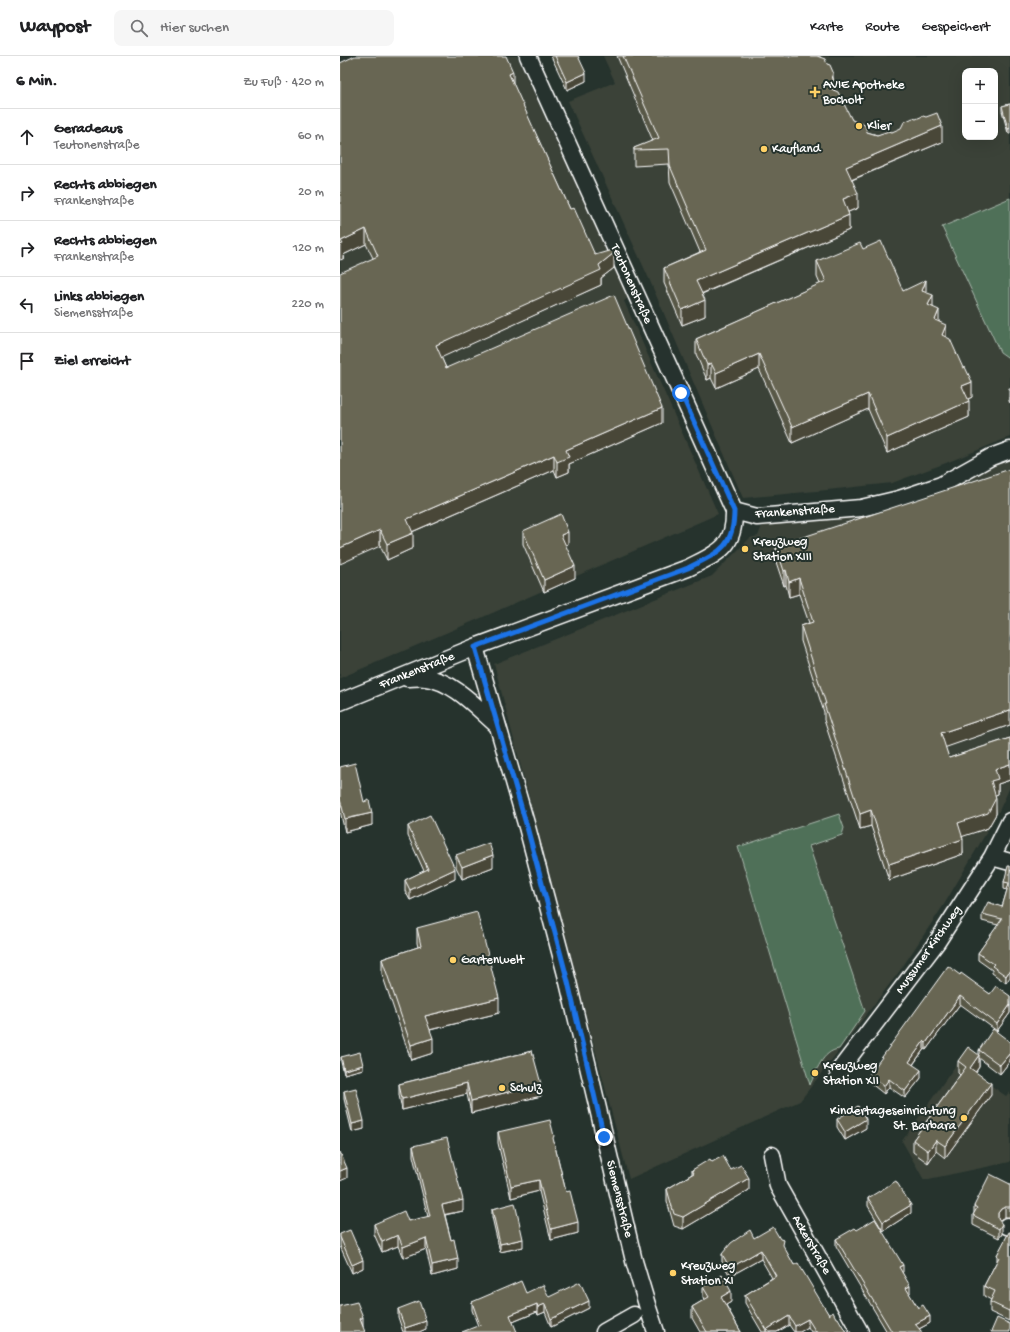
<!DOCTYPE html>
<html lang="de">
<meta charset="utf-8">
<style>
body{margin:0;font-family:"Gochi Hand",sans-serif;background:#f6f6f6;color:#202124}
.controls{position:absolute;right:12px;top:12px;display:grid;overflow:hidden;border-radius:8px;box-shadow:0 4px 16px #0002}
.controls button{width:36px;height:36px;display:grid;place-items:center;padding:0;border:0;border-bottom:1px solid #e0e0e0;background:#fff;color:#202124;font:20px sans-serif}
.stop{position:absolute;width:12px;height:12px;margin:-9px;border:3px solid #1a73e8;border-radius:50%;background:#fff}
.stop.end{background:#1a73e8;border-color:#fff;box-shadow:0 1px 4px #0008}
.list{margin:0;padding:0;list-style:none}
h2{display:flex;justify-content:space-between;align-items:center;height:52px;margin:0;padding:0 16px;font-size:17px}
h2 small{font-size:13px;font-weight:400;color:#757577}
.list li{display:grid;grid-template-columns:26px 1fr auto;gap:12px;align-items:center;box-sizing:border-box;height:56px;padding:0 16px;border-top:1px solid #e0e0e0}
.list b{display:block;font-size:15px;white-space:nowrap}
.list p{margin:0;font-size:13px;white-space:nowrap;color:#757577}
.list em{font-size:13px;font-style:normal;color:#757577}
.icon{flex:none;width:22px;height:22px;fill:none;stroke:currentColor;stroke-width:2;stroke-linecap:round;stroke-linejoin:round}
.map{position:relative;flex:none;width:670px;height:1276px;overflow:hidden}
header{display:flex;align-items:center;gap:24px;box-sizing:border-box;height:56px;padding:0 20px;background:#fff;border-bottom:1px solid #e0e0e0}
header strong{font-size:19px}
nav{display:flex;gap:22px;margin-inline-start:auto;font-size:14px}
.search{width:280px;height:36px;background:#f6f6f6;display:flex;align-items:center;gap:10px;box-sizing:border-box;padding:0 14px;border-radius:8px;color:#757577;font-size:15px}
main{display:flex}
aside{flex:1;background:#fff}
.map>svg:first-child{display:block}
</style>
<header>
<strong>Waypost</strong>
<div class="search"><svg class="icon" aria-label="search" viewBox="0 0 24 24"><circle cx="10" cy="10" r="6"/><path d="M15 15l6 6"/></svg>Hier suchen</div>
<nav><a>Karte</a><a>Route</a><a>Gespeichert</a></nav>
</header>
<main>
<aside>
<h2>6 Min.<small>Zu Fuß · 420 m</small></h2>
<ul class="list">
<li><svg class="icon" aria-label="ahead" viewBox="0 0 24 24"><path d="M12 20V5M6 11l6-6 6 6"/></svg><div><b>Geradeaus</b><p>Teutonenstraße</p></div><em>60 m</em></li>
<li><svg class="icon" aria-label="right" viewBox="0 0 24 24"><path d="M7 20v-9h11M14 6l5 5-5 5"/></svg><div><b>Rechts abbiegen</b><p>Frankenstraße</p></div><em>20 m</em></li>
<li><svg class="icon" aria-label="right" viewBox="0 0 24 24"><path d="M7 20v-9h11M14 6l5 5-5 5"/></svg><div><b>Rechts abbiegen</b><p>Frankenstraße</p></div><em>120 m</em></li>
<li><svg class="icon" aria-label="left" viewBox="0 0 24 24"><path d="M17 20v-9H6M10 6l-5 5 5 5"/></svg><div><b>Links abbiegen</b><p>Siemensstraße</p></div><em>220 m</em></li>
<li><svg class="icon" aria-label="arrive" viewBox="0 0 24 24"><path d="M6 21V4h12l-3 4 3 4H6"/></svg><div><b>Ziel erreicht</b></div></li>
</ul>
</aside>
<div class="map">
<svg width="670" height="1276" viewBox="0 0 670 1276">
<rect width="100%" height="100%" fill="#26332d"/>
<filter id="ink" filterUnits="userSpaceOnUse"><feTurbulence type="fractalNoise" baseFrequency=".025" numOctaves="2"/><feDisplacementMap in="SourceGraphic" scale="8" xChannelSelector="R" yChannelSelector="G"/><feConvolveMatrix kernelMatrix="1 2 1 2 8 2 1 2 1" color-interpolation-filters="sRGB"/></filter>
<g filter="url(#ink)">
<path fill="#3a4238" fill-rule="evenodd" d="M30 0H177L288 242 284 245 378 458 141 562 0 622V16Z
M263 0H670V381L606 407 552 427 487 434 403 442 310 225 228 45 275 26ZM625 15H655V81H625Z
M670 403V731L659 755 605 847 559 916 460 1045 289 1123 154 608 372 520 410 482 418 480 425 462 556 448Z
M618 1006 666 1040 670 1035V1106L584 1124 562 1085Z"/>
<path fill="#507059" stroke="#a8b8ac" d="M670 142V303L660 296 602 171Z
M499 758 504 772 502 779 469 790 525 955 499 993C482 995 476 1016 470 1029L398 791Z"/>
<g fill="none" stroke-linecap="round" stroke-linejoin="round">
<defs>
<path id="minor" d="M394 455 417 461 521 452 559 443 601 429 651 401 670 394
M135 591 187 771 228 926 294 1205 308 1252 316 1276
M67 622C73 622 80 621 86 622 114 625 138 653 158 670
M0 646 135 591 348 512C377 497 395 493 394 455L341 337 188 0
M652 801 670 806
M498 1016 597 886 652 801 670 765
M432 1099 438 1130 520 1276
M667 1170 670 1171
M264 1276 294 1259"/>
</defs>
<use href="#minor" stroke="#fff" stroke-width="19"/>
<use href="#minor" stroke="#26332d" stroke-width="16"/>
</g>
<path fill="#595847" stroke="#fff" d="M211 0H238L246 25 227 34Z
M277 0H480V1L493 22 494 34 512 64 527 76 537 79 552 76 602 86 512 124 518 152 508 156 509 174 362 238 365 260 342 269 324 227V212L360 196 330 126 329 108 294 110V92L313 85Z
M0 7 173 28 230 153 255 199 274 212 261 222V229L101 301 106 312 322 367 229 408V416L217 421 214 414 72 476 73 492 47 504 40 490 33 202 26 188 3 199V203Z
M670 48 668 77 662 55V50Z
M523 193 563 235 586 236 632 341 628 343 629 361 547 397 528 353 452 387 419 313 376 332 371 322 367 324 356 298V283L480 228 477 221V205Z
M669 332H670V347L669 345Z
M183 475 228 488 225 489 235 522 204 536 183 488Z
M436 490 670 669 605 691 609 702 670 682V724L658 728V738L655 739 656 758 648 772 622 780 623 798 549 824 531 770 520 773 484 664V656L461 585V570L469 567 459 538 449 541 446 529 444 530 436 506Z
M0 711 24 746 32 769 5 776 0 755Z
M68 770 115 823 70 844 65 835V824L84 815 68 780Z
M116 799 153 811 122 823 116 811Z
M670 810 666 927 652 917V914L638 904V897L658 869 642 865V858L662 851 667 834 664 833V826Z
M77 872 159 957 90 974 93 997 71 1004 42 918V903L78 891 77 887Z
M620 919 650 938 670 940V957L657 975 620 948 586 994 584 993 573 1009 581 1022 565 1042 549 1031 544 1038 529 1026V1019Z
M670 986V1005L660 1018 639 1002V1011L636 1016 651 1039 605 1102 596 1095 588 1107 573 1096V1084L620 1019 618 1017V1005L639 998V994Z
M192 995 201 1040 131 1057 127 1038 62 1054 59 1039V1028Z
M1 1001 23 1013 4 1018 1 1006Z
M4 1035 24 1073 12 1076 4 1043Z
M497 1063 526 1072 505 1084 497 1071Z
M158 1076 214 1086 226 1136 238 1177 211 1184 199 1135 171 1142 158 1087Z
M73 1090 123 1155 105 1159 118 1213 92 1220 86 1193 63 1202 58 1190 42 1196 34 1178V1168L68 1165 88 1161 73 1100Z
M372 1106 391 1114 409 1134 343 1173 334 1170 327 1145V1133L352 1118V1114Z
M670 1128V1161H665L661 1163 659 1165 662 1178 659 1182 633 1169V1159L634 1157V1150Z
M528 1142 571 1157 543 1175 528 1150Z
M152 1153 183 1191 160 1196 152 1161Z
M517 1174 563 1216H562L570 1237 569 1238 578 1252 590 1267 579 1273 582 1276H547L496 1190V1183Z
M670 1176V1264L669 1265 650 1256V1246L651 1244 644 1240V1230L657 1205V1199Z
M0 1178 23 1212 12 1217 0 1190Z
M414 1182 444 1192 454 1209 489 1259 496 1262 506 1276H471L468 1271 460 1276H454L449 1269 437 1276H422L405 1247V1239L432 1222 421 1203 390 1220 382 1206V1198Z
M363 1231 391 1246 386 1249 401 1276H360L352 1262V1251L364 1244 363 1241Z
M186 1237 209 1241 249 1252 211 1271 205 1256 198 1259 197 1256 173 1266 138 1270 132 1254V1246Z
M58 1253 86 1273 79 1276H63L58 1261Z"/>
<path fill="#494739" stroke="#fff" d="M173 16V31L169 18Z
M493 16V30L494 26V41L491 48 492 20Z
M246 17V25L227 34V26Z
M602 70V86L506 126V111Z
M670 72V77H668V73Z
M518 137V152L503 158V143Z
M509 159V174L356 240V225Z
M26 173V188L3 199V203L0 204V189L1 185Z
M274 197V212L261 222V229L96 304V289L259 209Z
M586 224V239L582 235Z
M593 239V254L588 249Z
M365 244V260L342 269V254Z
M599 254V269L595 264Z
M606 269V284L602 279Z
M419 298V313L376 332V317Z
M371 307V322L367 324V309Z
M632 326V341L622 346V330Z
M528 338V353L452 387V371Z
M629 345V361L547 397V382Z
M322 352V367L229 408V416L217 421V406L226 394Z
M214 399V414L67 478V463Z
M40 474V490L0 508V492Z
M228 476V488L221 491V479Z
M73 477V492L47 504V488Z
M235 510V522L204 536V524Z
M446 514V529L444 530V515Z
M459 522V538L449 541V526Z
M670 654V669L601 693V677Z
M670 708V724L658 728V738L651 741V725L655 713Z
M656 742V758L648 772 618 782V767Z
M531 754V770L520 773V758Z
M32 757V769L5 776V763Z
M623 783V798L549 824V808Z
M153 799V811L122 823V811Z
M115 813V823L70 844V834Z
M670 914V921L666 927V920Z
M620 940V948L586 994V987Z
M159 942V957L85 975V960Z
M670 949V957L657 975V968Z
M93 982V997L71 1004V989Z
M584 985V993L569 1014V1006Z
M670 997V1005L660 1018V1009Z
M639 999V1011L630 1024V1012Z
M23 1009V1013L4 1018V1014Z
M581 1014V1022L565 1042V1035Z
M549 1023V1031L544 1038V1030Z
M127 1027V1038L62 1054V1043Z
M651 1027V1039L605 1102V1090Z
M201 1028V1040L131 1057V1045Z
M526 1063V1072L505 1084V1076Z
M24 1065V1073L12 1076V1068Z
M596 1084V1095L588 1107V1095Z
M7 1112V1122L0 1125V1115Z
M409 1122V1134L343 1173V1161Z
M199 1124V1135L171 1142V1130Z
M123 1144V1155L102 1159V1149Z
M571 1149V1157L543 1175V1166Z
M665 1151V1161L661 1163 658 1167V1157L661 1153Z
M238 1166V1177L211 1184V1173Z
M662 1168V1178L659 1182V1173Z
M58 1179V1190L42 1196V1186Z
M86 1182V1193L63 1202V1191Z
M183 1183V1191L160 1196V1188Z
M421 1194V1203L390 1220V1212Z
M118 1203V1213L92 1220V1209Z
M23 1204V1212L12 1217V1209Z
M563 1209V1216L559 1218V1211Z
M570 1230V1237L566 1239V1232Z
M391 1235V1246L381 1252V1241Z
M249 1245V1252L211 1271V1263Z
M197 1248V1256L170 1267V1259Z
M205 1248V1256L198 1259V1251Z
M670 1253V1264L669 1265V1255Z
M449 1260V1269L437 1276H426V1274Z
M590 1260V1267L575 1275V1268Z
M23 1261V1271L20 1263Z
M468 1263V1271L460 1276H455V1270Z
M86 1265V1273L79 1276H65V1272Z"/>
<path fill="#686652" stroke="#fff" d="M15 0H166L173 16 169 18 230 153 234 152 255 199 272 194 274 197 259 209 261 214 96 289 106 312 274 239 322 352 226 394 229 401 217 406 214 399 67 463 73 477 47 488 40 474 0 492V217L38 200 26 173 1 185 3 188 0 189V7Z
M215 0H238L246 17 227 26Z
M283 0H477L485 3 487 8 490 9 493 16 492 20 494 26 491 33 498 36 512 64 525 69 527 76 537 79 549 75 552 76 561 72 564 66 573 62 576 63 583 60 586 61 597 57 602 70 506 111 518 137 503 143 509 159 356 225 365 244 342 254 324 212 366 194 330 110 329 93 294 94V92L319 82Z
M670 48V72L668 73 662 50Z
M541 185 563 235 586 224 582 235 593 239 588 249 599 254 595 264 606 269 602 279 610 283 623 312 625 311 632 326 622 330 629 345 547 382 528 338 452 371 419 298 376 317 371 307 367 309 356 283 486 225 477 205 520 187 523 193Z
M670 413V654L601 677 609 702 670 682V708L655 713 658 723 651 725 656 742 648 757 618 767 623 783 549 808 531 754 520 758 484 648H486L461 570 473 566 459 522 449 526 446 514 444 515 436 490Z
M221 458 228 476 221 479 235 510 204 524 183 475Z
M15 707 24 746 29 744 32 757 5 763 0 743V711Z
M90 759 115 813 70 834 65 824 88 813 68 770Z
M149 787 153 799 122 811 116 799Z
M668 810H670V914L666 920 652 910 654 908 638 897 662 863 642 858 648 846 662 851 669 827 664 826Z
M137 856 159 942 85 960 93 982 71 989 42 903 81 890 77 872Z
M608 910 620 919 621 917 650 938 656 930 670 940V949L657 968 620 940 586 987 584 985 569 1006 581 1014 565 1035 549 1023 544 1030 529 1019Z
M653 973 670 986V997L660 1009 639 994Z
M628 991 639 999 630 1012 651 1027 605 1090 596 1084 588 1095 573 1084 626 1011 618 1005Z
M192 995 201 1028 131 1045 127 1027 62 1043 59 1028Z
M20 996 23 1009 4 1014 1 1001Z
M16 1032 24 1065 12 1068 4 1035Z
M518 1050 526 1063 505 1076 497 1063Z
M210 1064 214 1080 213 1082 226 1136 230 1135 238 1166 211 1173 199 1124 171 1130 158 1076Z
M107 1082 123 1144 102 1149 111 1184 114 1183 118 1203 92 1209 86 1182 63 1191 58 1179 42 1186 34 1168 64 1155 68 1165 90 1160 73 1090Z
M0 1096 7 1112 0 1115Z
M383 1100 391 1114 401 1109 409 1122 343 1161 334 1158 327 1133 354 1117 352 1114 370 1103 372 1106Z
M650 1118 670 1128V1151H665L661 1153 658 1157V1163L662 1168 659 1173 633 1159 637 1152 634 1150Z
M556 1125 571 1149 543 1166 528 1142Z
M175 1147 183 1183 160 1188 152 1153Z
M535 1163 563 1209 559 1211 570 1230 566 1232 578 1252 583 1249 590 1260 575 1268 582 1276H552L496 1183 515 1172 517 1174Z
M433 1171 440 1183 444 1184 443 1189 454 1209 458 1207 489 1259 493 1256 496 1262H498L506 1276H476L468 1263 455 1270 449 1260 426 1274 405 1239 436 1220 421 1194 390 1212 382 1198 391 1187 410 1174 414 1182Z
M10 1174 23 1204 12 1209 0 1181V1178Z
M669 1176H670V1253L669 1255 650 1246 655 1235 644 1230 659 1201 657 1199Z
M382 1219 391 1235 381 1241 401 1276H367L352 1251 369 1241 363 1231Z
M181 1225 186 1237 203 1229 209 1241 240 1226 249 1245 211 1263 205 1248 198 1251 197 1248 170 1259 177 1276H122L140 1269 132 1246Z
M79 1245 86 1265 65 1272 58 1253Z
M17 1246 23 1261 20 1263 25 1276H0V1250Z
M657 1262 670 1268V1276H651Z"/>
</g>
<g fill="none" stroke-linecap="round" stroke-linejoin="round" filter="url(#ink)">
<path stroke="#1a73e8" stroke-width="5" d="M264 1081 228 926 187 771 135 591 348 512C377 497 394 493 394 455L341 337"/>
</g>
<g fill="#ffd166" stroke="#26332d" stroke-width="1.5">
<path d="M473 30h4v4h4v4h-4v4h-4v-4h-4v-4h4z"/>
<circle cx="519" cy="70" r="4"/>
<circle cx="424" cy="93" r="4"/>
<circle cx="405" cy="493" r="4"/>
<circle cx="113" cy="904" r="4"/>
<circle cx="475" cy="1017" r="4"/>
<circle cx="162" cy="1032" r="4"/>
<circle cx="624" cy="1062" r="4"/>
<circle cx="333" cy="1217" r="4"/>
</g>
<g text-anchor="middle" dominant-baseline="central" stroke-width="4" stroke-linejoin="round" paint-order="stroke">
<g font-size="13" fill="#fff" stroke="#26332d" text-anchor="start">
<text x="483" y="29">AVIE Apotheke<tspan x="483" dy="15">Bocholt</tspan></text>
<text x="527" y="70">Klier</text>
<text x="432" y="93">Kaufland</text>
<text x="413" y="486">Kreuzweg<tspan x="413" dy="15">Station XIII</tspan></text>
<text x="121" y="904">Gartenwelt</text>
<text x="483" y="1010">Kreuzweg<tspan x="483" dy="15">Station XII</tspan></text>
<text x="170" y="1032">Schulz</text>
<text x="616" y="1055" text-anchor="end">Kindertageseinrichtung<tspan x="616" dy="15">St. Barbara</tspan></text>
<text x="341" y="1210">Kreuzweg<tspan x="341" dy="15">Station XI</tspan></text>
</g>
<g font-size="13" fill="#fff" stroke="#26332d">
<text transform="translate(291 228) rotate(66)">Teutonenstraße</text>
<text transform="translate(455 456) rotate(-4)">Frankenstraße</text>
<text transform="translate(77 615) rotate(-22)">Frankenstraße</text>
<text transform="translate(589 894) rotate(-55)">Mussumer Kirchweg</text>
<text transform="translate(279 1143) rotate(76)">Siemensstraße</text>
<text transform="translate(471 1189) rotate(60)">Ackerstraße</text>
</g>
</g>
</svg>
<div class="controls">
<button>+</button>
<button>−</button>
</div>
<div class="stop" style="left:341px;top:337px"></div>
<div class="stop end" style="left:264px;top:1081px"></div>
</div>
</main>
